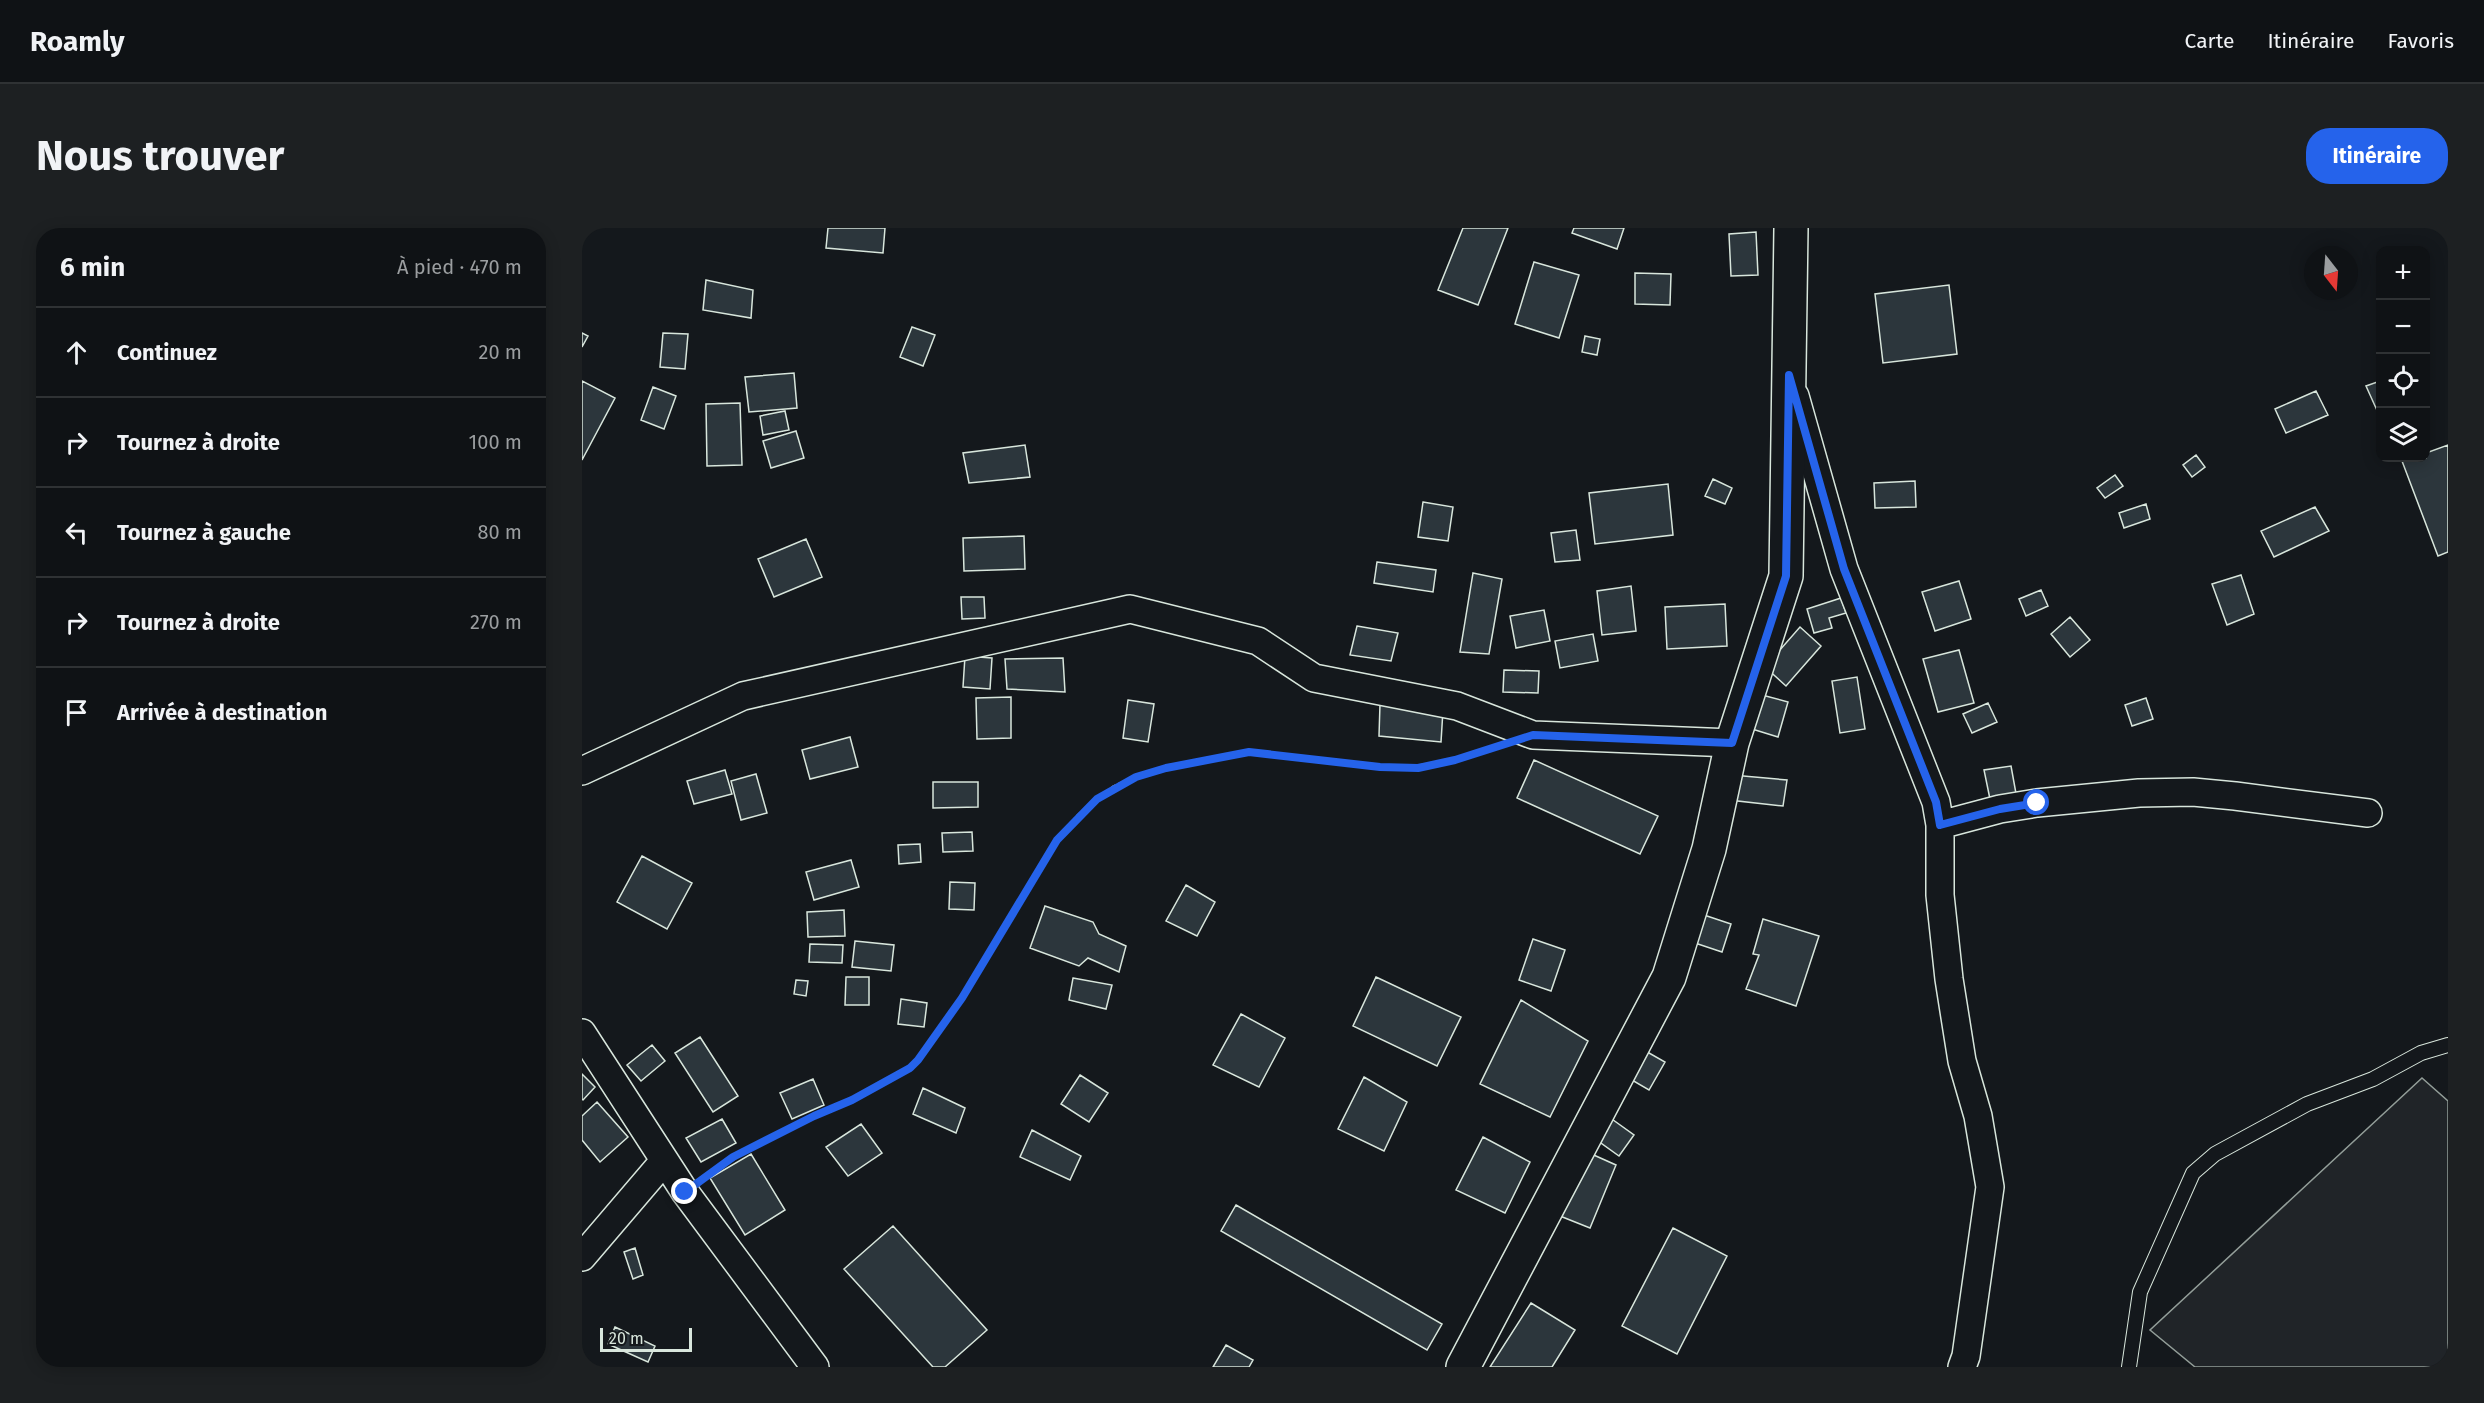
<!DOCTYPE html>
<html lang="fr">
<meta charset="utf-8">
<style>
body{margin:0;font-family:"Fira Sans",sans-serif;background:#1d2022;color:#f1f3f6}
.controls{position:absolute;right:18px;top:18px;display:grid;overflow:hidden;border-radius:12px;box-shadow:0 3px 15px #0003}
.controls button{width:54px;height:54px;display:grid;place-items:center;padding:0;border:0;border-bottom:2px solid #2f3234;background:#0f1215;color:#f1f3f6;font:30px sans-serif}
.compass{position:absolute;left:1722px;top:18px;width:54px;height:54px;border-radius:50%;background:#0f1215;box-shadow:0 3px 15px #0003;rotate:163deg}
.scale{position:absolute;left:18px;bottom:15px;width:92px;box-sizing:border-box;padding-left:6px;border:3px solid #d8e6dc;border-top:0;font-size:16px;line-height:21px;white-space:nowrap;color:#d8e6dc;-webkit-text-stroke:4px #14181c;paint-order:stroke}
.stop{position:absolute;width:18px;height:18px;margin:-14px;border:4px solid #2563eb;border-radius:50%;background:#fff}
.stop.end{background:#2563eb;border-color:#fff;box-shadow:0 2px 6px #0008}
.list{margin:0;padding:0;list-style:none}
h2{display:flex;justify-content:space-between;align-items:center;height:78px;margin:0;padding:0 24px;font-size:26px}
h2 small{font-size:20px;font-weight:400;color:#9b9ea0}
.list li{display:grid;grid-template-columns:39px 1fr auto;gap:18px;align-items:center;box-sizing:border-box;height:90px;padding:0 24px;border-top:2px solid #2f3234}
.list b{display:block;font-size:22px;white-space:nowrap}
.list em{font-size:20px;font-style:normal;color:#9b9ea0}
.icon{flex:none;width:33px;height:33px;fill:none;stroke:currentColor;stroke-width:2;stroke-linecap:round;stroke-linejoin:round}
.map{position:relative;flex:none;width:1866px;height:1139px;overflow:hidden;border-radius:24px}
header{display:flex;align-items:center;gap:36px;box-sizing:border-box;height:84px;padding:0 30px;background:#0f1215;border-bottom:2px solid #2f3234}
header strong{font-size:28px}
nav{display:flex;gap:33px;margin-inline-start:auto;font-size:21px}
.intro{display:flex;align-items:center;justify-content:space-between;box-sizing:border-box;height:144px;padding:0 36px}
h1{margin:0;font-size:42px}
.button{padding:15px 27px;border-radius:24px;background:#2563eb;color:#fff;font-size:21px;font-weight:700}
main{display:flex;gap:36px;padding:0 36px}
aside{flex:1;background:#0f1215;border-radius:24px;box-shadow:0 3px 15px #0003}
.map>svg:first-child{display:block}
</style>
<header>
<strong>Roamly</strong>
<nav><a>Carte</a><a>Itinéraire</a><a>Favoris</a></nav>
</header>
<div class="intro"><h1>Nous trouver</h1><a class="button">Itinéraire</a></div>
<main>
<aside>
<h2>6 min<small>À pied · 470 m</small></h2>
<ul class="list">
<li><svg class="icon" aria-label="ahead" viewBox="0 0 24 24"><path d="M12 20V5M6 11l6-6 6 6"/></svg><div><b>Continuez</b></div><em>20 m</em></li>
<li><svg class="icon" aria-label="right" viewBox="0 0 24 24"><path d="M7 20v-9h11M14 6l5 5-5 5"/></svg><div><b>Tournez à droite</b></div><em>100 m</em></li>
<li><svg class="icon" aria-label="left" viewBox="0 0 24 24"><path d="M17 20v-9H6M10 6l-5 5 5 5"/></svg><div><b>Tournez à gauche</b></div><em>80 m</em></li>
<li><svg class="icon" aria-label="right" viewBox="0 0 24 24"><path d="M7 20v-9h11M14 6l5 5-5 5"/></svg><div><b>Tournez à droite</b></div><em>270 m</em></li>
<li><svg class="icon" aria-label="arrive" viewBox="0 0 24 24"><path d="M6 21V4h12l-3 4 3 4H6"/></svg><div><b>Arrivée à destination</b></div></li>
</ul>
</aside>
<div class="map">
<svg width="1866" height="1139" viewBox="0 0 1866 1139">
<rect width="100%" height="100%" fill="#14181c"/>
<path fill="#202428" stroke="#939e99" stroke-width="1.5" d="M1840 850 1866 873V1139H1613L1568 1102Z"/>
<path fill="#2c363c" stroke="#d8e6dc" stroke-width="1.5" d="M246 0H303L301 25 244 20Z
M881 0H926L896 77 856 62Z
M992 0H1042L1035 21 990 5Z
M1174 4 1176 47 1149 48 1147 6Z
M952 34 997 47 977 110 933 96Z
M1053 45 1089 46 1088 77 1053 76Z
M124 52 171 62 169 90 121 82Z
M1367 57 1375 126 1301 135 1293 66Z
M330 99 353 107 341 138 318 129Z
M0 105 6 108 0 119Z
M81 105 106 106 103 141 78 139Z
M1003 108 1018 111 1015 127 1000 124Z
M212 145 215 180 167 184 163 149Z
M0 153 33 170 0 232Z
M1798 153V189L1784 158Z
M71 159 94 168 82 201 59 192Z
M1734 163 1746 187 1704 205 1693 181Z
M158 175 160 237 125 238 124 176Z
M203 183 207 202 181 207 178 188Z
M214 203 222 230 189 240 181 213Z
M443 217 448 249 387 255 381 225Z
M1866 217V324L1856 328 1820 233 1829 230H1844V225Z
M1614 227 1623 239 1610 249 1601 237Z
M1533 247 1541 258 1523 270 1515 260Z
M1131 251 1150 260 1143 276 1123 268Z
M1333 253 1334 279 1293 280 1292 255Z
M1086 256 1091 307 1013 316 1007 265Z
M841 274 871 279 866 313 836 309Z
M1564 276 1568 291 1542 300 1537 285Z
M1733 279 1747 303 1692 329 1679 303Z
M994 302 998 332 973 334 969 305Z
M442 308 443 341 382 343 381 310Z
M224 311 240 349 192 369 176 331Z
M795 334 854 342 851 364 792 355Z
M891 345 920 351 907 426 878 424Z
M1659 347 1672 386 1645 397 1630 356Z
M1377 353 1389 391 1353 403 1340 364Z
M1049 358 1054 403 1020 407 1015 363Z
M1459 362 1466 378 1444 388 1437 371Z
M379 369H402L403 390 380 391Z
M1259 370 1264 385 1247 390 1250 400 1232 405 1225 381Z
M1143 376 1145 418 1085 421 1083 379Z
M962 382 968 413 934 420 928 388Z
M1488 389 1508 412 1488 429 1469 406Z
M775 398 816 405 809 433 768 427Z
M1218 399 1239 418 1204 458 1183 439Z
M1011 406 1016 433 978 440 973 413Z
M1377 422 1392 475 1356 484 1341 431Z
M383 428 410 430 408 461 381 459Z
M481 430 483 464 425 461 423 431Z
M922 442 957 443 956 465 921 464Z
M1275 449 1283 501 1258 505 1250 453Z
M1180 467 1206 474 1196 509 1170 501Z
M429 469V510L395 511 394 470Z
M1564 470 1571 491 1550 498 1543 477Z
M546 472 572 476 566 514 541 510Z
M1406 475 1415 494 1390 505 1381 486Z
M798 476 861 482 859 514 797 508Z
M268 509 276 539 228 551 220 522Z
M952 532 1076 588 1058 626 935 570Z
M1429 538 1435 571 1409 576 1402 542Z
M143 542 150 566 112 576 105 553Z
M174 546 185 585 159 592 149 553Z
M1150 547 1205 552 1201 578 1147 572Z
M351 554H396V579L351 580Z
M390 604 391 623 361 624 360 605Z
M338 616 339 634 317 636 316 617Z
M60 628 110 655 85 701 35 674Z
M269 632 277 659 232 672 224 644Z
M368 654 393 655 392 682 367 681Z
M604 657 633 674 615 708 584 693Z
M463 678 511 694 517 706 544 718 537 744 506 730 497 738 448 720Z
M262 682 263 708 226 709 225 684Z
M1119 686 1149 696 1140 724 1110 714Z
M1181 691 1237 708 1214 778 1164 761 1177 727 1171 726Z
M951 711 983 722 969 763 937 752Z
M273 713 312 717 309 743 270 739Z
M228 716 261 717 260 735 227 734Z
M264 749H287V777H263Z
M794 749 879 789 855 838 771 798Z
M491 750 530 757 524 781 487 772Z
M214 752 226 753 224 768 212 766Z
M319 771 345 775 342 799 316 796Z
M939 772 1006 813 968 889 898 856Z
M659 786 703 810 677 859 631 837Z
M118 809 156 868 131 884 93 825Z
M70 817 83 833 59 853 45 837Z
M1060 821 1083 834 1067 862 1043 848Z
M0 846 13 859 1 872 0 871Z
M498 847 526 865 507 894 479 876Z
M782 849 825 874 802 923 756 901Z
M231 851 242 877 210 891 198 865Z
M341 860 383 880 374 905 331 886Z
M15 874 46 909 18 934 0 912V888Z
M1027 889 1052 907 1037 928 1012 910Z
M140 891 154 915 119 934 104 910Z
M279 896 300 925 266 948 244 919Z
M450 902 499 928 488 952 438 929Z
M901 909 948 934 923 985 874 962Z
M1005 924 1034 937 1008 1000 978 988Z
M169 926 203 982 163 1007 128 950Z
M654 977 860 1096 845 1122 639 1003Z
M311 998 405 1102 363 1139H351L262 1041Z
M1091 1000 1145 1028 1095 1126 1040 1098Z
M53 1020 61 1047 51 1051 42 1024Z
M949 1075 993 1102 970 1139H908Z
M33 1099 73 1118 66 1134 26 1116Z
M644 1117 671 1132 667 1139H631Z"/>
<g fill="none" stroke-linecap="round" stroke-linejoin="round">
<defs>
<path id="service" d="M1547 1139 1558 1064 1611 945 1633 926 1725 876 1791 851 1839 825 1866 817"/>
<path id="minor" d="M1213 168 1262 341 1354 574 1358 597V667L1367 751 1380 833 1396 888 1408 959 1384 1128 1380 1139
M0 543 161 468 548 381 676 413 732 450 875 478 951 507 1150 515
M1358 597 1418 581 1455 575 1557 565 1611 564 1653 568 1786 585
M0 805 103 964 233 1139
M0 1029 82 933"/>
<path id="tertiary" d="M881 1139 1087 749 1127 621 1150 515 1204 348 1209 0"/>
</defs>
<use href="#service" stroke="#d8e6dc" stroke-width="16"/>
<use href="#minor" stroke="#d8e6dc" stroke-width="30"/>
<use href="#tertiary" stroke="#d8e6dc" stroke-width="36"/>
<path stroke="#9da8a2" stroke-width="4" stroke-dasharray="4.5 3" stroke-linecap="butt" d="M125 948C159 924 197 904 234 887 267 872 310 856 336 832L380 770 475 613 496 588 515 571 532 559 554 549 584 540 667 524 798 539 836 540 908 522"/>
<use href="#service" stroke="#14181c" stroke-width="14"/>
<use href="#minor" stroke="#14181c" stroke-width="27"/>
<use href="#tertiary" stroke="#14181c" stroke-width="33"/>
</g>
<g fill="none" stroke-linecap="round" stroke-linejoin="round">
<path stroke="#2563eb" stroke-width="8" d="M103 964 151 929 232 888 270 872 328 840 336 832 380 770 475 612 515 571 554 549 584 540 667 524 798 539 836 540 873 532 951 507 1150 515 1204 348 1207 147 1262 341 1354 574 1358 597 1418 581 1455 575"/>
</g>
</svg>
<div class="controls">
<button>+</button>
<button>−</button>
<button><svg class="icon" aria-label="locate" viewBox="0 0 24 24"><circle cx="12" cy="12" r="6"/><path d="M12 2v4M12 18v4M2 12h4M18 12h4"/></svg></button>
<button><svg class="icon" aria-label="layers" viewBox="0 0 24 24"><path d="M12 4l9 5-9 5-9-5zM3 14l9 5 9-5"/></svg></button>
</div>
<svg class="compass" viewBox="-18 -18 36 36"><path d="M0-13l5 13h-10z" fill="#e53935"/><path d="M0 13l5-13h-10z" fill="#9b9ea0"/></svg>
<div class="scale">20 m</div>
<div class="stop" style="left:1455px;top:575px"></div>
<div class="stop end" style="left:103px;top:964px"></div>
</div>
</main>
